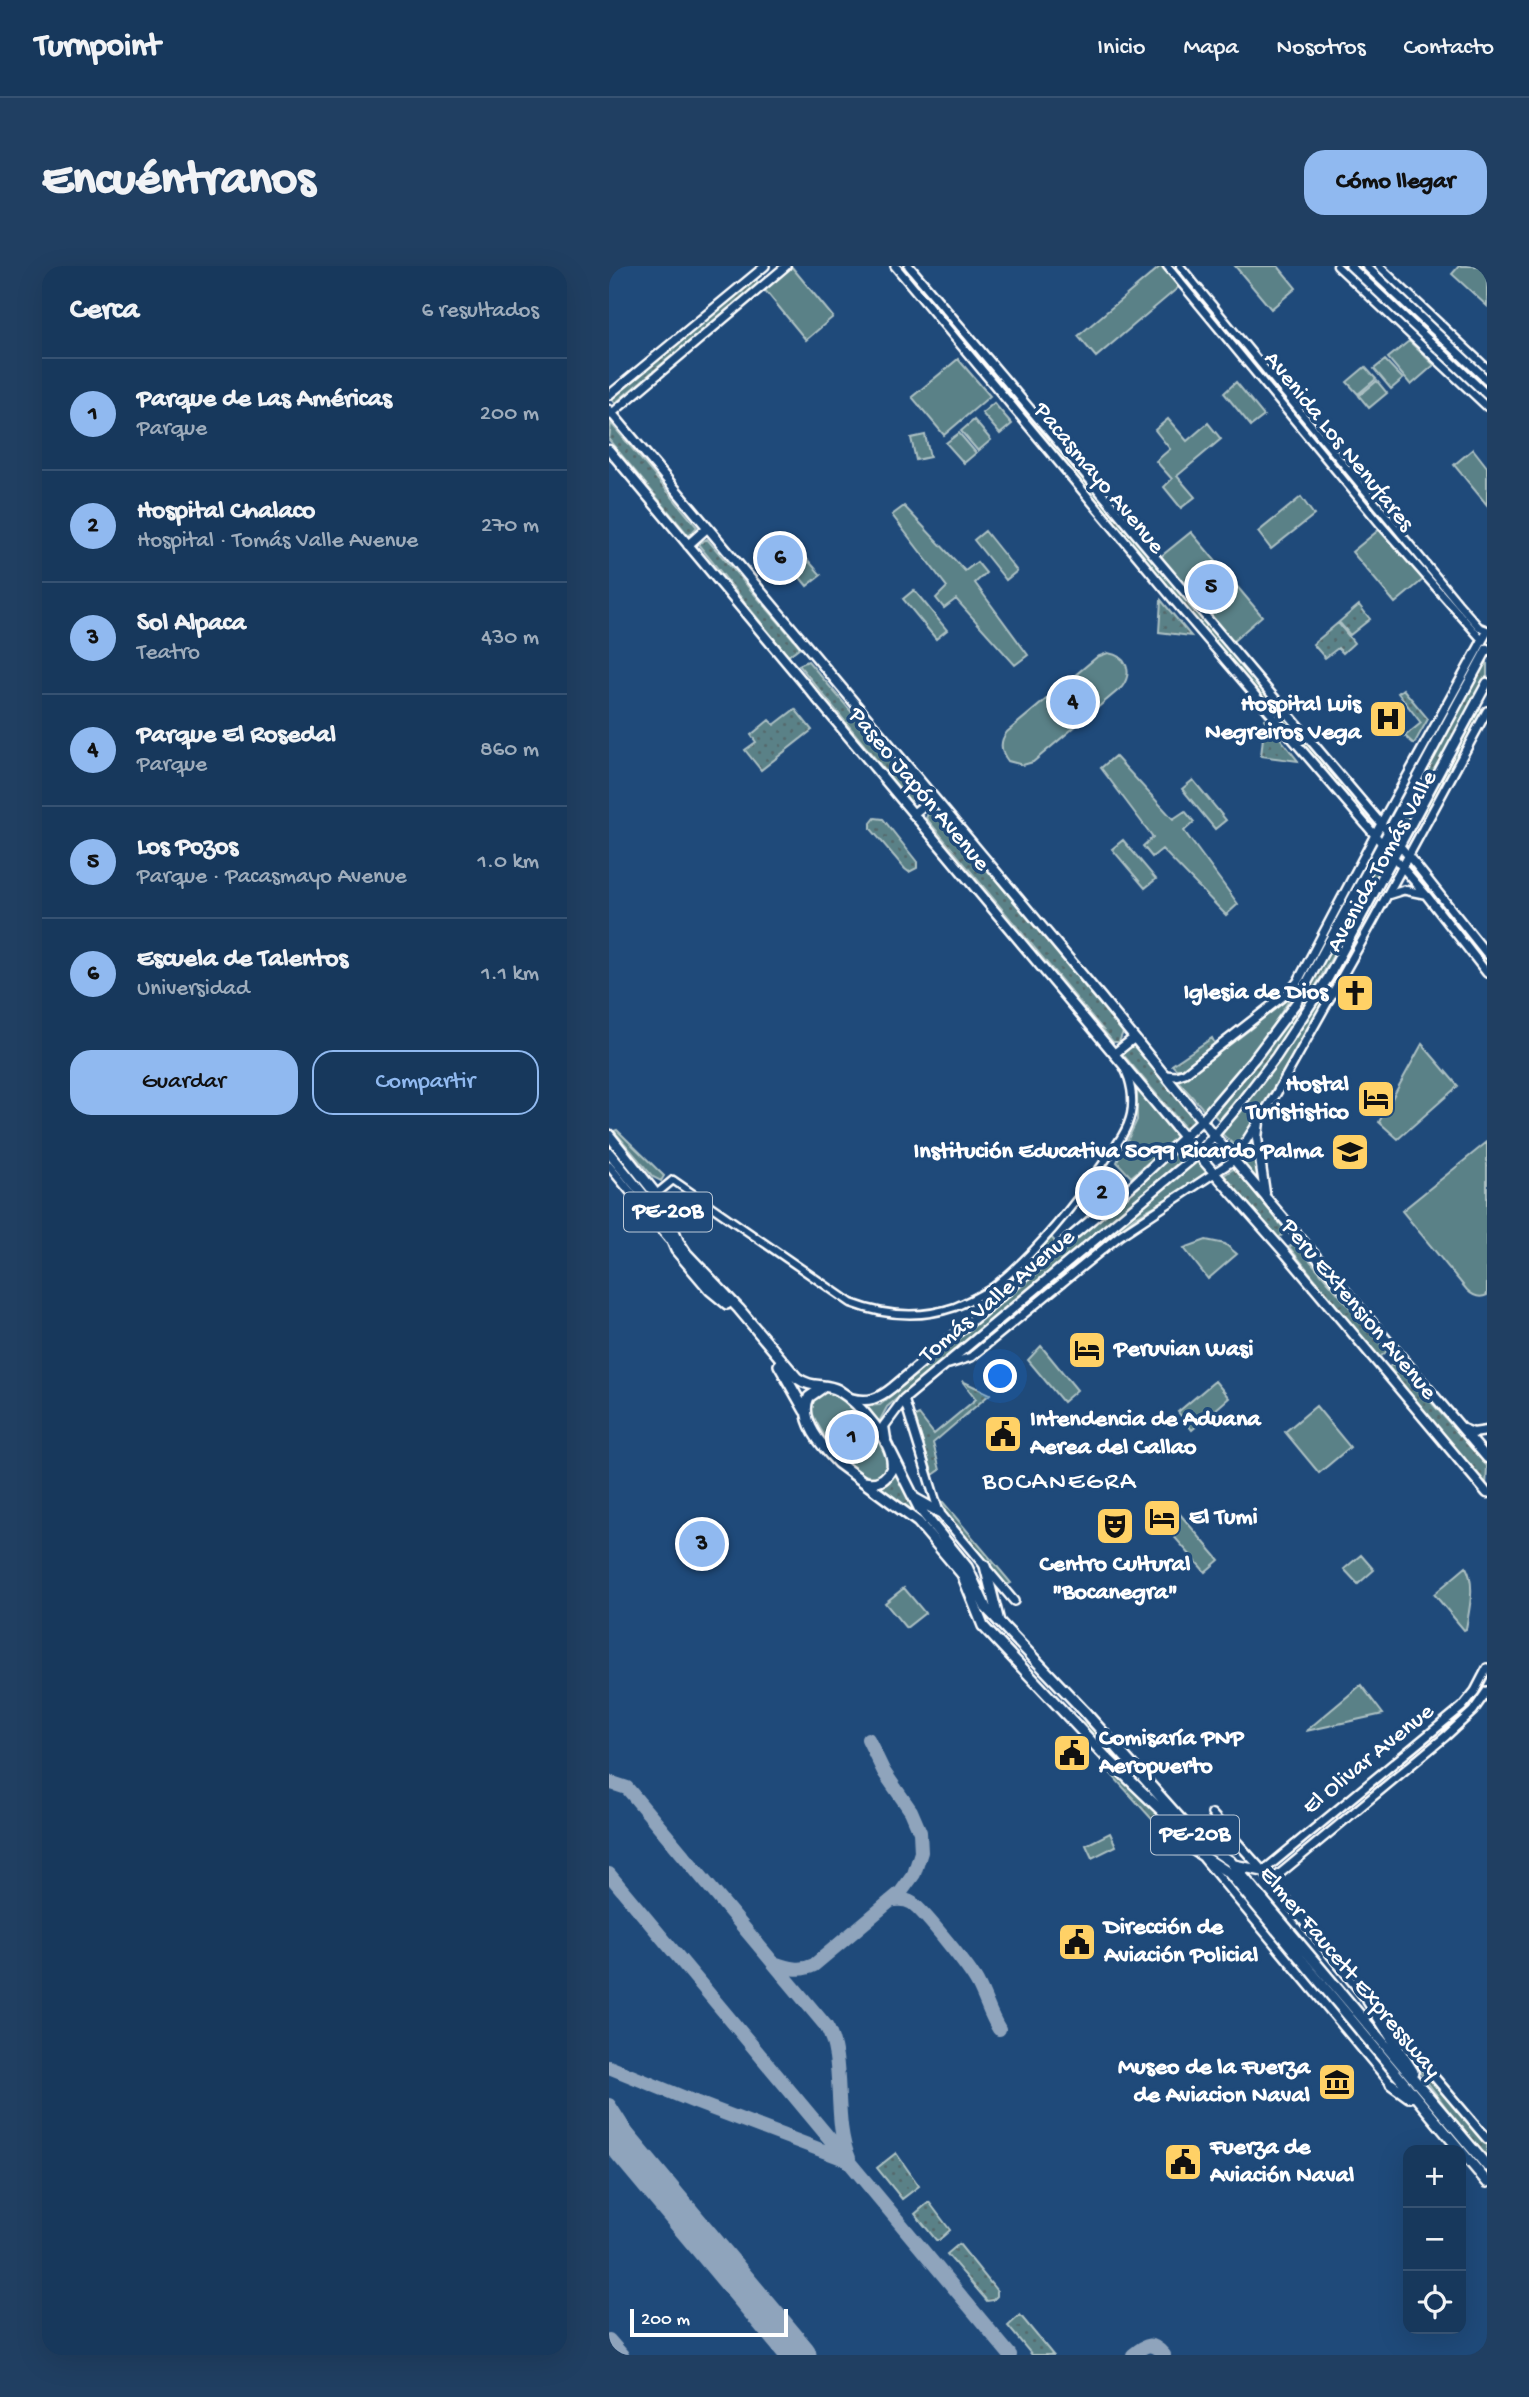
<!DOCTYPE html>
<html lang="es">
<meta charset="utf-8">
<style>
body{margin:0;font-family:"Gochi Hand",sans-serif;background:#203f62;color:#f1f3f6}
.controls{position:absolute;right:21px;bottom:21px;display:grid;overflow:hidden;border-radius:14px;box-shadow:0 7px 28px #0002}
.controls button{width:63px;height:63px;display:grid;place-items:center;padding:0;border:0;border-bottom:2px solid #365272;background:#17385c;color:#f1f3f6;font:35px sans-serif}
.scale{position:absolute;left:21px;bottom:18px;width:158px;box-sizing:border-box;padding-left:7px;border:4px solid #fff;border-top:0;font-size:19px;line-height:24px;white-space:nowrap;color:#fff;-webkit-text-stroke:5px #1f4a7a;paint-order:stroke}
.you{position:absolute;left:392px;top:1111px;width:24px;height:24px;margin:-18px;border:5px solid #fff;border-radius:50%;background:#1a73e8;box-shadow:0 0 0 10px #1a73e833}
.badge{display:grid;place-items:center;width:46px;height:46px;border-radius:50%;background:#90b9f0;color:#111;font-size:23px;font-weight:700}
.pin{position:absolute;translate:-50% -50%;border:4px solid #fff;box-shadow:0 2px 7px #0006}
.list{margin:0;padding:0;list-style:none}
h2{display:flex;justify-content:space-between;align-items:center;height:91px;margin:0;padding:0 28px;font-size:30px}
h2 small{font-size:23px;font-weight:400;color:#9eacbb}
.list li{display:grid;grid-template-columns:46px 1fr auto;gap:21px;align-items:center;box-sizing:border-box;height:112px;padding:0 28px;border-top:2px solid #365272}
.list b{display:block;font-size:26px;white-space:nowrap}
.list p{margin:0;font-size:23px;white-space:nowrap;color:#9eacbb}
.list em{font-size:23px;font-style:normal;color:#9eacbb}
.actions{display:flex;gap:14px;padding:21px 28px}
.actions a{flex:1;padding:16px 0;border:2px solid #90b9f0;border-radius:21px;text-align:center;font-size:24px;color:#90b9f0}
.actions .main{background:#90b9f0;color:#111}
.icon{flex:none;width:38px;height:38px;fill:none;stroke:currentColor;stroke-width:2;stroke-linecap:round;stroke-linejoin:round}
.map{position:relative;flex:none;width:878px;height:2089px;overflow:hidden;border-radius:21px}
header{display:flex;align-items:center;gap:42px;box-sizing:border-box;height:98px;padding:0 35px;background:#17385c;border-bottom:2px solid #365272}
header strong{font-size:33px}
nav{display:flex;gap:38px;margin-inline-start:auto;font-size:24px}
.intro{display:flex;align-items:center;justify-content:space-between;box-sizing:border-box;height:168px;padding:0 42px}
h1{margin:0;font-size:49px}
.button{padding:18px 32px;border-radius:21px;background:#90b9f0;color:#111;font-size:24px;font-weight:700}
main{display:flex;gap:42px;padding:0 42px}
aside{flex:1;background:#17385c;border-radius:21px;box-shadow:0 7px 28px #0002}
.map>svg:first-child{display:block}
</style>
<header>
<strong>Turnpoint</strong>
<nav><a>Inicio</a><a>Mapa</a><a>Nosotros</a><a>Contacto</a></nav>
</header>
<div class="intro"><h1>Encuéntranos</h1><a class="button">Cómo llegar</a></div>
<main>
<aside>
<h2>Cerca<small>6 resultados</small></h2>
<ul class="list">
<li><span class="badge">1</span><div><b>Parque de Las Américas</b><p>Parque</p></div><em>200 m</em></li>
<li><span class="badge">2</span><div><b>Hospital Chalaco</b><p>Hospital · Tomás Valle Avenue</p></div><em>270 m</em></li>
<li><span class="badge">3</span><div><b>Sol Alpaca</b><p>Teatro</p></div><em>430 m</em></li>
<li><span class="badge">4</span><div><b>Parque El Rosedal</b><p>Parque</p></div><em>860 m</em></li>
<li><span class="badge">5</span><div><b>Los Pozos</b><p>Parque · Pacasmayo Avenue</p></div><em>1.0 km</em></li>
<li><span class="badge">6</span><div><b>Escuela de Talentos</b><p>Universidad</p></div><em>1.1 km</em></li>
</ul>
<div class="actions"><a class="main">Guardar</a><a>Compartir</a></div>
</aside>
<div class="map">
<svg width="878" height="2089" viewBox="0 0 878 2089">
<defs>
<pattern id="grass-dots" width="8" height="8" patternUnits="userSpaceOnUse" patternTransform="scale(1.75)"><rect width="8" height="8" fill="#5a8187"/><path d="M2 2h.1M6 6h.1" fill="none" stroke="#54696c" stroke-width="1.8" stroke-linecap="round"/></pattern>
</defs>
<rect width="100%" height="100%" fill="#1f4a7a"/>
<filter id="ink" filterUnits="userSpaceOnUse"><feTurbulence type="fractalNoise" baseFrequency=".0143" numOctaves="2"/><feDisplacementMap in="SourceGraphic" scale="14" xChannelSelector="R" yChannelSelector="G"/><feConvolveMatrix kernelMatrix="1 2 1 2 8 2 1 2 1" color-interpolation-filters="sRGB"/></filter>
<g filter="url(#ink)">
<path fill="url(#grass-dots)" stroke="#acc0c3" stroke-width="2" d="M732 0H737L878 133V138Z
M749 0H754L878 118V125Z
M146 13 150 17 6 137 3 133Z
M333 39 771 560 765 569 325 46Z
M2 157 88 261 80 270 0 174Z
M98 273 191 381 179 390 89 278Z
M552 334 582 370 550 366Z
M750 339 761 353 741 369 730 356Z
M729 357 745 377 734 387 729 382 716 392 704 378Z
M878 391V410L793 566 788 560Z
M199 395 310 525 312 532 301 535 190 399Z
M794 423 819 453 805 478 796 470 812 457 789 427Z
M871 442 875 444 816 552 810 549Z
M186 443 203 464 152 504 136 484 147 476 142 469 160 454 165 459Z
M656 453 689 495 652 490Z
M321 543 328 544 514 766 510 776H504L317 552Z
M266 552 274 553 308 596V602L300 606 296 603 262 563V557Z
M775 588 778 593 691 748 662 792 610 854 605 849 640 806 684 747 769 593Z
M802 597 878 695V703L799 602Z
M603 772 606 778 573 803H567L563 799Z
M522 776 589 854 577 863 511 785Z
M8 864 55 910 52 915 44 911 5 865Z
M644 868 650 916 632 893Z
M626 902 677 965 669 973 615 909Z
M442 971 448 978 399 1019 392 1018Z
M686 977 778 1085 770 1092 680 981Z
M787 1096 878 1200 877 1222 780 1101Z
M353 1115 381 1128 324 1177 331 1204 324 1209 306 1151 310 1149 325 1168 367 1133Z
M287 1207 312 1253 270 1220 281 1214Z
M328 1229 402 1317 400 1318H394L333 1245Z
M472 1455 477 1458 480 1457 559 1546 470 1456Z
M498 1496 559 1556 550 1561 494 1499Z
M785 1772 812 1800 878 1879V1893L845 1852Z
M287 1887 310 1920 293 1933 268 1902Z
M320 1936 341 1964 330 1974H327L306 1948Z
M350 1978 388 2025V2030L384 2034 378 2035 338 1988Z
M411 2049 444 2089H423L399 2060Z"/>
<path fill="#5a8187" stroke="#acc0c3" stroke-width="2" d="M182 0 224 51 197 74 155 23Z
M552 0 570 21 487 91 469 70Z
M626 0H669L687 22 662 43Z
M850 0H878V40L843 8Z
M800 75 825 99 802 119 779 92Z
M349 93 381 130 335 169 303 131Z
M776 94 794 113 782 123 765 103Z
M756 101 767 113 749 128 738 116Z
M768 115 778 127 760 142 750 130Z
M627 116 655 150 642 160 615 127Z
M385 137 403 158 391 168 373 147Z
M559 153 578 175 599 157 612 173 568 210 586 231 572 242 555 221 563 213 547 195 561 183 546 164Z
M365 154 382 174 369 185 352 165Z
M350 167 367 187 355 197 337 177Z
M316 169 321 191 307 194 302 172Z
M864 183 878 201V239L845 199Z
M692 231 705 249 662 283 649 266Z
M295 240 356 305 368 296 377 307 366 317 419 389 406 399 347 333 335 342 327 332 338 321 283 249Z
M771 263 815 313 786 337 743 286Z
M376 265 408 305 397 314 365 274Z
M582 266 653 350 622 377 550 292Z
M197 292 212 309 198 320 184 303Z
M305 324 338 364 327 373 294 333Z
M499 387C518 390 524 406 513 421L424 496 414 499 399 495C391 485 390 476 398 466L488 391Z
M506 490 564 553 576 545 585 556 575 565 629 638 617 649 553 583 543 591 534 580 544 571 492 502Z
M584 514 617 554 606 563 573 523Z
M514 574 547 613 536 622 503 583Z
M717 725 721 727 628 882 612 867 676 786Z
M685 727 648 783 596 845 568 814 576 812 639 765Z
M813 778 849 820 789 873 770 856Z
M528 822 568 872 522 911 508 896 528 854Z
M878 876V1029C870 1033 864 1030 858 1024L793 945Z
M573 881 579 889 278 1141 270 1156 257 1140 271 1139Z
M587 892 600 907 525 952 361 1088 356 1089Z
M597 974 616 978 628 988 599 1013 575 982Z
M432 1080 468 1124 454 1136 419 1094Z
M606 1115 620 1132 583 1164 569 1146Z
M215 1124C241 1127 274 1173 280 1197L272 1210C245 1219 208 1164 201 1141L206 1129Z
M707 1140 741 1181 710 1207 676 1166Z
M570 1247 610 1294 596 1306 555 1259Z
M752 1289 765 1304 749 1318 735 1303Z
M857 1301C867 1319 860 1344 857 1363L855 1364 825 1328Z
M295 1322 316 1347 297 1362 276 1337Z
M752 1419 774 1448 697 1465Z
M501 1567 507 1580 483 1592 477 1579Z"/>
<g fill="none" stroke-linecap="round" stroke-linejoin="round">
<path stroke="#8fa4bc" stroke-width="14" d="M0 1516 18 1522 24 1529 217 1760C237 1792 223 1854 240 1892
M0 1608 401 2089
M281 1635C289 1633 296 1633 303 1637 315 1645 362 1704 369 1718 377 1733 381 1749 390 1763
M165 1697C179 1702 191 1706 205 1699L292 1626 305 1608 312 1586 311 1566 302 1545 275 1506 259 1473
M0 1801 86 1836 233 1892
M0 1839 57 1929
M0 2074 13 2089
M524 2089C537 2078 543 2075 555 2089"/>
<path stroke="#8fa4bc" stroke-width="35" d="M0 1862 190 2089"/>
<defs>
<path id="tertiary" d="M558 0 771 258 873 374
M571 0 849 337 870 361 878 364
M728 0 878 141
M770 0 878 102
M46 929 64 914 242 1037C276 1050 311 1053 346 1041 360 1035 376 1028 388 1018 429 985 463 942 493 899 504 883 518 867 522 848 525 833 522 815 515 802"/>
<path id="secondary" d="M286 0 574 345 818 630 878 707
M300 0 807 599 878 688
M741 0 878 129
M757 0 878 114
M0 129 156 0
M1 149 177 0
M779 629 795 624 815 628
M556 809 567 810 576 807 681 725 689 715 775 552 878 366
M0 900 60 973
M340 1098 362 1091 510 970 625 894 667 828 763 657 878 445
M295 1133 330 1246 405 1335
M603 1548 654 1605 761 1738
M595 1593 782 1818
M654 1605 853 1441 866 1425 878 1402
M662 1615 837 1470 864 1445 878 1425
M770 1746 878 1873"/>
<path id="primary" d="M0 144 492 731 625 894 878 1192
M0 184 593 893 677 988 878 1227
M79 279 98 262
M304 548 324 532
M505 788 525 772
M650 856 648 872 656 927
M241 1132C260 1137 269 1133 284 1121L526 917 593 854 645 793 687 737 878 383
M854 1163 864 1167 878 1165
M277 1173 275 1160 295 1133 589 888 627 843 667 791 719 712 878 417"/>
<path id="trunk" d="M0 869 54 937 69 975 77 987 130 1043 188 1112C203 1123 216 1117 229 1124 249 1136 287 1178 283 1202 277 1214 268 1219 255 1216
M0 887 54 953 67 984 101 1024 118 1038
M170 1099 196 1145
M213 1122 200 1131C189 1154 214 1181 229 1197L309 1256 353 1308 374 1360 498 1492 552 1544 583 1583 620 1607 851 1884
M282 1186 310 1242 358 1301 377 1342 475 1445 591 1575 621 1595 878 1900
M305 1232 330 1246
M376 1300 390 1356
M625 1599 654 1605
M759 1735 804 1806
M782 1818 800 1831
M852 1885 878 1916"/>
</defs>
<use href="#tertiary" stroke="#fff" stroke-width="11"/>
<use href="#secondary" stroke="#fff" stroke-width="12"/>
<use href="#primary" stroke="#fff" stroke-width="13"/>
<use href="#trunk" stroke="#fff" stroke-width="14"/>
<use href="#tertiary" stroke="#1f4a7a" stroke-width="6"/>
<use href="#secondary" stroke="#1f4a7a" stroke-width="7"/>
<use href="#primary" stroke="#1f4a7a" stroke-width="8"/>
<use href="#trunk" stroke="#1f4a7a" stroke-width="9"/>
</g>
</g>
<defs>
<symbol id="hospital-square" viewBox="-11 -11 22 22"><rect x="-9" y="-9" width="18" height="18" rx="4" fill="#ffd166" stroke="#1f4a7a"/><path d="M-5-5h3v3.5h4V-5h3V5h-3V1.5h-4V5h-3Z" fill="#111"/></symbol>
<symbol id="church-square" viewBox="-11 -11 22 22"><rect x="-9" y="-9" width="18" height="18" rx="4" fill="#ffd166" stroke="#1f4a7a"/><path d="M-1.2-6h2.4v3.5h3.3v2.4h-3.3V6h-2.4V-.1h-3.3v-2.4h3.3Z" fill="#111"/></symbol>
<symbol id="hotel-square" viewBox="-11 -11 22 22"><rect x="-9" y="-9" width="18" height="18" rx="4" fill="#ffd166" stroke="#1f4a7a"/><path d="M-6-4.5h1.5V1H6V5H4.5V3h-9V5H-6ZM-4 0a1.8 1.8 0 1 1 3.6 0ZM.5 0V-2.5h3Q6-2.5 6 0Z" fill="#111"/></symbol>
<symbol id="school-square" viewBox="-11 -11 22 22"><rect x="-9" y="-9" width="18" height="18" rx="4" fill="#ffd166" stroke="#1f4a7a"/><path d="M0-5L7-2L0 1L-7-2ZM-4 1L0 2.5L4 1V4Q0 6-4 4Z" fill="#111"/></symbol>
<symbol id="civic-square" viewBox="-11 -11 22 22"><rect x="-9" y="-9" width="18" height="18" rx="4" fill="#ffd166" stroke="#1f4a7a"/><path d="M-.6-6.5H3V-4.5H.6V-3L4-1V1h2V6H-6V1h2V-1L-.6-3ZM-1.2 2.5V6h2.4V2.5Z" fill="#111"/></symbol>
<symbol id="theatre-square" viewBox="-11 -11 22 22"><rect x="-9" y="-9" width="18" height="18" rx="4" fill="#ffd166" stroke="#1f4a7a"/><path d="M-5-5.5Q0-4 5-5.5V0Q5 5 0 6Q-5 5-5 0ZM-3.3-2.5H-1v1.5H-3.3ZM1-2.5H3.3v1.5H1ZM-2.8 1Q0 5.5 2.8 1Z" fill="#111"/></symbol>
<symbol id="museum-square" viewBox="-11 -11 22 22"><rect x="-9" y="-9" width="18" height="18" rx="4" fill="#ffd166" stroke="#1f4a7a"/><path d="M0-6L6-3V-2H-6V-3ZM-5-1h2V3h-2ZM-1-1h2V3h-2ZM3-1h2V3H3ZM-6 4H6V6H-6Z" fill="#111"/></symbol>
</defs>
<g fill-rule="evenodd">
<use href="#hospital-square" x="757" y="431" width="44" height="44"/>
<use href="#church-square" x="724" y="705" width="44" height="44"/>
<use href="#hotel-square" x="745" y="811" width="44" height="44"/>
<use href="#school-square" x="719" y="864" width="44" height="44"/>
<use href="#hotel-square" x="456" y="1062" width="44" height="44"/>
<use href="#civic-square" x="372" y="1146" width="44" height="44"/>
<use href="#hotel-square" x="531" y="1230" width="44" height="44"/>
<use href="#theatre-square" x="484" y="1238" width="44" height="44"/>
<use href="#civic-square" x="441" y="1465" width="44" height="44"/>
<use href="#civic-square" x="446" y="1654" width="44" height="44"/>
<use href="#museum-square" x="706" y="1794" width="44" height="44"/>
<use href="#civic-square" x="552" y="1874" width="44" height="44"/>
</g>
<g text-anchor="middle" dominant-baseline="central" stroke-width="7" stroke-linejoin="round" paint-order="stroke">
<g fill="#1f4a7a" stroke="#bcc9d7" stroke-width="2">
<rect x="15" y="926.5" width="88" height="39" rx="5"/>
<rect x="542" y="1549.5" width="88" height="39" rx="5"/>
</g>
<g font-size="23" font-weight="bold" fill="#fff">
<text x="59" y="946">PE-20B</text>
<text x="586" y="1569">PE-20B</text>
</g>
<g font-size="24" fill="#fff" stroke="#1f4a7a">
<text transform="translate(729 176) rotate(51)">Avenida Los Nenufares</text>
<text transform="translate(489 213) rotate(50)">Pacasmayo Avenue</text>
<text transform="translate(309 524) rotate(50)">Paseo Japón Avenue</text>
<text transform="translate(774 596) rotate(-61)">Avenida Tomás Valle</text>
<text transform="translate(389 1031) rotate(-40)">Tomás Valle Avenue</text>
<text transform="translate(749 1044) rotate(50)">Peru Extension Avenue</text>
<text transform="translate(760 1494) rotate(-39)">El Olivar Avenue</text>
<text transform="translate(740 1707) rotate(50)">Elmer Faucett Expressway</text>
</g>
<g font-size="24" font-weight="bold" fill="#fff" stroke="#1f4a7a" text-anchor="start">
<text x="752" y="439" text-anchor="end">Hospital Luis<tspan x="752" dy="28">Negreiros Vega</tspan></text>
<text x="719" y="727" text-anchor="end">Iglesia de Dios</text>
<text x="740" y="819" text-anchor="end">Hostal<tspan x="740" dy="28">Turististico</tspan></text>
<text x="714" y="886" text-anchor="end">Institución Educativa 5099 Ricardo Palma</text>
<text x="505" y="1084">Peruvian Wasi</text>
<text x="421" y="1154">Intendencia de Aduana<tspan x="421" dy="28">Aerea del Callao</tspan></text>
<text x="580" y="1252">El Tumi</text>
<text x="506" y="1299" text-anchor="middle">Centro Cultural<tspan x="506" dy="28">"Bocanegra"</tspan></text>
<text x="490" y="1473">Comisaría PNP<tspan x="490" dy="28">Aeropuerto</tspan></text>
<text x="495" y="1662">Dirección de<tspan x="495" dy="28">Aviación Policial</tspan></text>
<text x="701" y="1802" text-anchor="end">Museo de la Fuerza<tspan x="701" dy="28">de Aviacion Naval</tspan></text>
<text x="601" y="1882">Fuerza de<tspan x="601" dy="28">Aviación Naval</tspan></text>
</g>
<g font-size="26" letter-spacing="2" fill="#fff" stroke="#1f4a7a">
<text x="451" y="1217">BOCANEGRA</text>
</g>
</g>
</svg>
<div class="controls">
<button>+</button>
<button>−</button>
<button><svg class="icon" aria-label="locate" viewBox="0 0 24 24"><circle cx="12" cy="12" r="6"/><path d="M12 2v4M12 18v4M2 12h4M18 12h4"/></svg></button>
</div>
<div class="scale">200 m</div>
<div class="you"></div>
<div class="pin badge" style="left:243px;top:1171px">1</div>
<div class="pin badge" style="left:493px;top:927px">2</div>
<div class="pin badge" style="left:93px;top:1278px">3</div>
<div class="pin badge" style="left:464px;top:436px">4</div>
<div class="pin badge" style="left:602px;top:321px">5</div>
<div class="pin badge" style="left:171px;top:292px">6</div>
</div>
</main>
